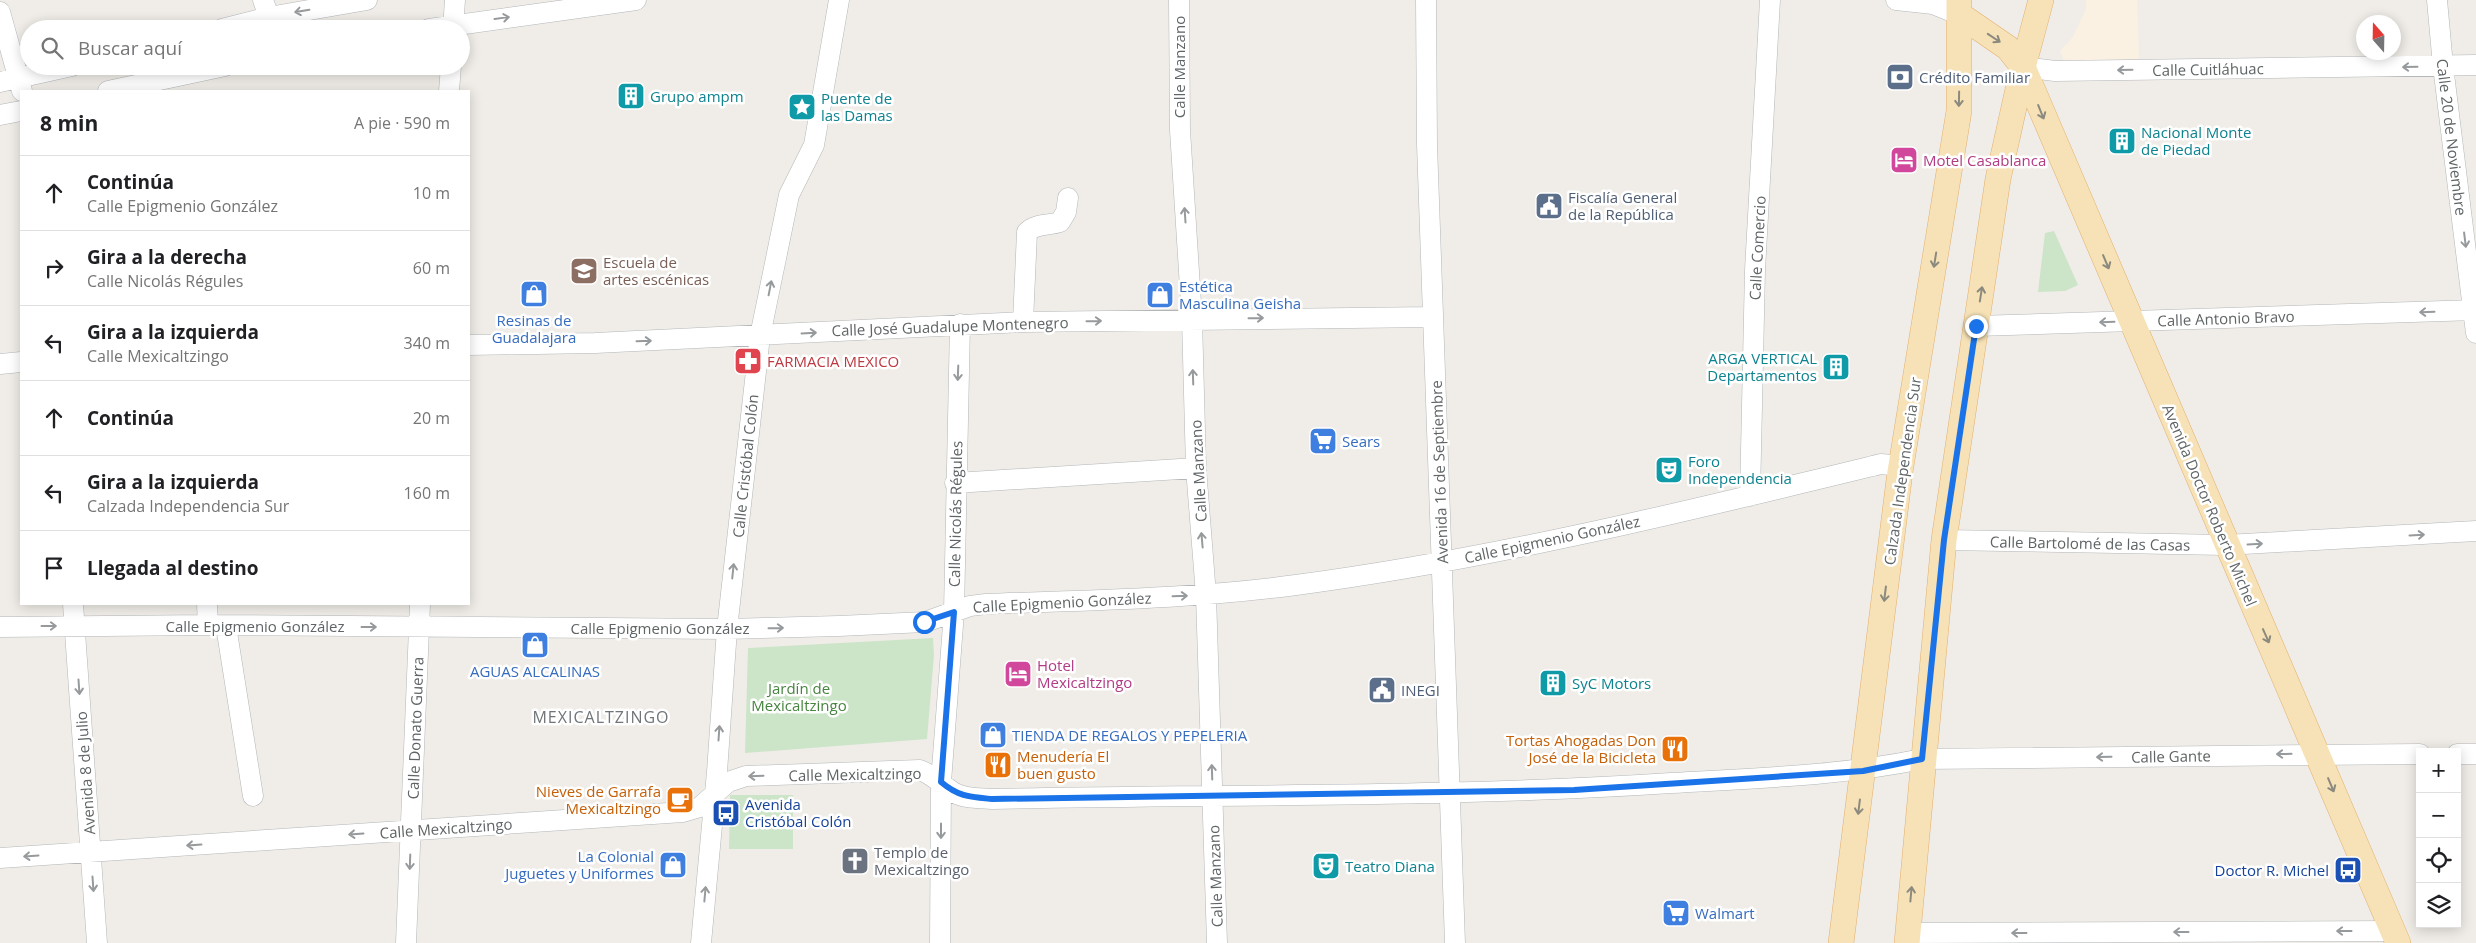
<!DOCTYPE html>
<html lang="es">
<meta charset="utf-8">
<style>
body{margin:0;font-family:"Open Sans",sans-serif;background:#f2f2f2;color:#202124}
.controls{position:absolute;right:15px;bottom:15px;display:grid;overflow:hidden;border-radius:0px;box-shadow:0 2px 12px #0003}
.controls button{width:45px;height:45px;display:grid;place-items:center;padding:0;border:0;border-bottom:1px solid #e0e0e0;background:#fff;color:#202124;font:25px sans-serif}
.compass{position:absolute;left:2356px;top:15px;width:45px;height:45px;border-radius:50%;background:#fff;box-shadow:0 2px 12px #0003;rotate:340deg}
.stop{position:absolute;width:15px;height:15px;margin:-11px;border:4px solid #1a73e8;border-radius:50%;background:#fff}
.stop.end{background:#1a73e8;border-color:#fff;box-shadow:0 1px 5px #0008}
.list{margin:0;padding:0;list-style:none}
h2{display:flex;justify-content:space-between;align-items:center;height:65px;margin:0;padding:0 20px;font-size:21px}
h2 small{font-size:16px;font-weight:400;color:#757577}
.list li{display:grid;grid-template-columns:32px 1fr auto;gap:15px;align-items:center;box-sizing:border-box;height:75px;padding:0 20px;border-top:1px solid #e0e0e0}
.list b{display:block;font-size:19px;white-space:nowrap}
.list p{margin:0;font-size:16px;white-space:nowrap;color:#757577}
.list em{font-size:16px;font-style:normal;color:#757577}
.icon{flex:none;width:28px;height:28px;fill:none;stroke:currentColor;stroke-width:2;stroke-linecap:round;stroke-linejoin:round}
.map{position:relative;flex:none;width:2476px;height:943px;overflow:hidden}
.search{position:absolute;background:#fff;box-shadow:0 2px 12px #0003;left:20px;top:20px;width:450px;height:55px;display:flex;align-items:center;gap:12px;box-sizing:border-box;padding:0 18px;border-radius:28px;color:#757577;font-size:19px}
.panel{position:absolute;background:#fff;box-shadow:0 2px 12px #0003;left:20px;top:90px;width:450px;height:515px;border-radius:0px}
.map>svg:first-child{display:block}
</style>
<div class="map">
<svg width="2476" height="943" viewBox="0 0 2476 943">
<rect width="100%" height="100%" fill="#f0ede8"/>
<path fill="#fbf1e2" d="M2086 0H2137L2139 59 2064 61 2060 51 2073 37 2086 9Z"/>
<path fill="#cce4c8" d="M2054 231 2078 285 2065 291 2038 292 2045 233Z
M933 638 934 655 927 739 745 753 748 648Z
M730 795H793V849H729Z"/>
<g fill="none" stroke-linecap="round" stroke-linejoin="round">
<defs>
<path id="minor" d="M263 0 269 17
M1179 0 1180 130 1192 319 1196 468 1206 595 1217 943
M1426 0 1427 144 1455 943
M1896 0 1933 4 1960 15
M2437 0 2443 66 2476 333
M0 12 22 91
M222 29 269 17 367 0
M429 29 636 0
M453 29 455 0
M2023 67 2055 71 2476 65
M0 82 72 66
M108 91 225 66
M449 91 451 66
M0 115 21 111
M1023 322 1027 232C1036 223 1048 226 1060 222L1066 212 1068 198
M1976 326 2476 310
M469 345 595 343 1023 322 1432 317
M0 364 21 362
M955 483 1196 468
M1750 496 1755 270 1770 0
M1944 540 2226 545 2476 531
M73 604 97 943
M207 604 208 625
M226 626 253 796
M0 627 208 625 727 629 839 626 925 622 970 606 986 604C1089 600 1193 599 1296 585 1493 559 1688 511 1881 464L1891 465 1900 472
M2457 754H2476
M0 858 683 812 700 807 728 782 746 776 920 770C933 775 941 784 953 792 964 799 979 798 992 799 1218 794 1445 798 1671 783 1755 778 1840 776 1922 759L2420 754
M1908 933 2392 931
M406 943 420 604
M701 943 717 772 727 629 760 336 789 195 814 145 839 0
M940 943 941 782 954 612 960 324"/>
<path id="major" d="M1960 15 2008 48 2023 67 2398 943
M1841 943 1900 472 1959 111V2
M1907 943 1944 540 1998 179 2023 67 2041 0"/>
</defs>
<use href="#minor" stroke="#b3b6b8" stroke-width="21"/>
<use href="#major" stroke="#e2af6e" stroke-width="26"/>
<use href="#minor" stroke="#fff" stroke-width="20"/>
<use href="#major" stroke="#f6e2b6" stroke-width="25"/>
</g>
<defs><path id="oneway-shaft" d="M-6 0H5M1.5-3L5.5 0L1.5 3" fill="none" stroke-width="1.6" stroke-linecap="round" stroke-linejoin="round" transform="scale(1.25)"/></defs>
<g stroke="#979a9c">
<use href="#oneway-shaft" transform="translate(302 11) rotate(170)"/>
<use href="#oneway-shaft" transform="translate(502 18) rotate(-8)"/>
<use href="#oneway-shaft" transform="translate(2410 67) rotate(179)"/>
<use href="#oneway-shaft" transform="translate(2125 70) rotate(179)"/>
<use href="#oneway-shaft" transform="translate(1185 215) rotate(-94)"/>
<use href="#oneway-shaft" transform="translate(2465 240) rotate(83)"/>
<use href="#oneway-shaft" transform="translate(770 288) rotate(-79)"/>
<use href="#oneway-shaft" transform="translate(2427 312) rotate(178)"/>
<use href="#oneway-shaft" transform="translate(1256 318) rotate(-1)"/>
<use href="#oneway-shaft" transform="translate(1094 321) rotate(-1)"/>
<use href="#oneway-shaft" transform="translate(2107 322) rotate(178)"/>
<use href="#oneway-shaft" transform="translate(809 333) rotate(-3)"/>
<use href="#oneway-shaft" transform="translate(644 341) rotate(-2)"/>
<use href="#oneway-shaft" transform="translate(958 373) rotate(92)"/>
<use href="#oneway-shaft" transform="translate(1193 377) rotate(-92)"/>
<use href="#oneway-shaft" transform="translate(2417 535) rotate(-3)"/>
<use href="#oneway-shaft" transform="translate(1202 540) rotate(-95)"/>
<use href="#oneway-shaft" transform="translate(2255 544) rotate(-3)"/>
<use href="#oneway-shaft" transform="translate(733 571) rotate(-84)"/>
<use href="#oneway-shaft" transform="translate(1180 596) rotate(-2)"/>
<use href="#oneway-shaft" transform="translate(49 626)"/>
<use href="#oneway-shaft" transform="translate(369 627)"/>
<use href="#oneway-shaft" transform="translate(776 628) rotate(-1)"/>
<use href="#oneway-shaft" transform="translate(79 687) rotate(86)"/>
<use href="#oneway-shaft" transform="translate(719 733) rotate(-86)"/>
<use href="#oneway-shaft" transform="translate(2284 754) rotate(179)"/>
<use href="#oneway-shaft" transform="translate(2104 757) rotate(179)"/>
<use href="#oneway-shaft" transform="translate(1212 772) rotate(-92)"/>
<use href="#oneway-shaft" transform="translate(756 776) rotate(178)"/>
<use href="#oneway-shaft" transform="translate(941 831) rotate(90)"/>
<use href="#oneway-shaft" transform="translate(356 834) rotate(176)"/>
<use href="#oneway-shaft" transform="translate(194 845) rotate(176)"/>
<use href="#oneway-shaft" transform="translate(31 856) rotate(176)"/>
<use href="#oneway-shaft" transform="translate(410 862) rotate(92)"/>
<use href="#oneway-shaft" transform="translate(93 884) rotate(86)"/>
<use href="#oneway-shaft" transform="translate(705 894) rotate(-85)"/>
<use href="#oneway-shaft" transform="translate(2344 931) rotate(180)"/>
<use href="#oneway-shaft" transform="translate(2181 932) rotate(180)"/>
<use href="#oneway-shaft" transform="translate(2019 933) rotate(180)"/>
</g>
<g stroke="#8c8a7e">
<use href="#oneway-shaft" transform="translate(1994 38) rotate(34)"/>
<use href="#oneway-shaft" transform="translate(1959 99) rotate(91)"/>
<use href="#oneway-shaft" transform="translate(2041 112) rotate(68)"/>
<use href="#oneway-shaft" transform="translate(1935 260) rotate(99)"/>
<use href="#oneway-shaft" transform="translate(2106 262) rotate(67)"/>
<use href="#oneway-shaft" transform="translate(1981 294) rotate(-81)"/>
<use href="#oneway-shaft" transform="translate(1885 594) rotate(97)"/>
<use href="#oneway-shaft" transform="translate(2266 636) rotate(66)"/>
<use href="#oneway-shaft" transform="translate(2331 785) rotate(67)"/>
<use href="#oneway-shaft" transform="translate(1859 807) rotate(97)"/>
<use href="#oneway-shaft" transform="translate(1911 894) rotate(-85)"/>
</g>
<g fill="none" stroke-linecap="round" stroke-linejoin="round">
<path stroke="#1a73e8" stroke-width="6" d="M924 622 954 612 941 782C959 797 970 797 992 799L1574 790 1863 771 1922 759 1944 540 1976 326"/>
</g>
<defs>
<symbol id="bank-square" viewBox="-11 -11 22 22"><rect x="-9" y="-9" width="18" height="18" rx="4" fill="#5c6f8a" stroke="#fff"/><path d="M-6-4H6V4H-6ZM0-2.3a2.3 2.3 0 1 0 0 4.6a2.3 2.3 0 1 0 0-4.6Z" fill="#fff"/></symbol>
<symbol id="building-square" viewBox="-11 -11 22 22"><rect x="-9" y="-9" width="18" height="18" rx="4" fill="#0f9aa8" stroke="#fff"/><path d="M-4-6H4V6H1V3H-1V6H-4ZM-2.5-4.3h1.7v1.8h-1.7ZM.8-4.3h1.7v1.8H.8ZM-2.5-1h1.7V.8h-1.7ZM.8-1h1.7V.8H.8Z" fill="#fff"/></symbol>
<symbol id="sight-square" viewBox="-11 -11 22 22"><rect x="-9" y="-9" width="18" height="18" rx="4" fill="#0f9aa8" stroke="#fff"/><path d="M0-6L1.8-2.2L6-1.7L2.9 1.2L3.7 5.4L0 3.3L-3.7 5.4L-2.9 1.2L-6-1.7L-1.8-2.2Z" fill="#fff"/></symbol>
<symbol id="hotel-square" viewBox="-11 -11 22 22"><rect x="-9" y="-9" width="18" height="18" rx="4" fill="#d1479c" stroke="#fff"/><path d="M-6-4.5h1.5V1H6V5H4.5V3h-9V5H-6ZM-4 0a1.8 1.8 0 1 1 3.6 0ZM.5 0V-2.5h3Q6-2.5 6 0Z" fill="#fff"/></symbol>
<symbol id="civic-square" viewBox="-11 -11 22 22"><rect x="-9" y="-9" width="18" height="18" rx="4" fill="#5c6f8a" stroke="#fff"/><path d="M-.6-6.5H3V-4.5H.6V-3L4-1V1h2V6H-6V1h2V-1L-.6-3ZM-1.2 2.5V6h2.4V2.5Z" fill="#fff"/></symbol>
<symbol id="school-square" viewBox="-11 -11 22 22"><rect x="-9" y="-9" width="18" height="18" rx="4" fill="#8d6e63" stroke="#fff"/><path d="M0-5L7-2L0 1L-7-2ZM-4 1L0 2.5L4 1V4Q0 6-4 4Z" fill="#fff"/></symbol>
<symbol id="shop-square" viewBox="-11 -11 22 22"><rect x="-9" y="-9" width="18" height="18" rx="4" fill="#3f7fe0" stroke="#fff"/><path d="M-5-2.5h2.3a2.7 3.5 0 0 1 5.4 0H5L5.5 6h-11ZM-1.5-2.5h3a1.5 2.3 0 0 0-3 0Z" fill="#fff"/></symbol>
<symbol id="pharmacy-square" viewBox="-11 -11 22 22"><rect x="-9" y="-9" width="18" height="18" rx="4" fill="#e0444e" stroke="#fff"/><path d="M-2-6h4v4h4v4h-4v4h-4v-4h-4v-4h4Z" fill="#fff"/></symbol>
<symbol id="supermarket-square" viewBox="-11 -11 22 22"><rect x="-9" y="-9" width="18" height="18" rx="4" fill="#3f7fe0" stroke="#fff"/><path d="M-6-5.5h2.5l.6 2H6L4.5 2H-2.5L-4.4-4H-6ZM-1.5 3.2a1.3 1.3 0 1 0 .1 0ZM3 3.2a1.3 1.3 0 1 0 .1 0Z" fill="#fff"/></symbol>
<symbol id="theatre-square" viewBox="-11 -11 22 22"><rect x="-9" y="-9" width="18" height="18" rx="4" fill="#0f9aa8" stroke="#fff"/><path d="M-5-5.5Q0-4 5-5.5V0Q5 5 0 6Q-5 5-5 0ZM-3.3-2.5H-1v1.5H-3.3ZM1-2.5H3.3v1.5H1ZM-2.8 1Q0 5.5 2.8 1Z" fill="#fff"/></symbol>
<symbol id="restaurant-square" viewBox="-11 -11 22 22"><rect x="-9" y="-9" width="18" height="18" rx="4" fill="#e8710a" stroke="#fff"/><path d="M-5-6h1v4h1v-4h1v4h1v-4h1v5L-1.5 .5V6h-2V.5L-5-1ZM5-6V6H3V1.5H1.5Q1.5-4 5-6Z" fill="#fff"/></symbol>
<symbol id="cafe-square" viewBox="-11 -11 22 22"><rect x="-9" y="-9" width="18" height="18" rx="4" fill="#e8710a" stroke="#fff"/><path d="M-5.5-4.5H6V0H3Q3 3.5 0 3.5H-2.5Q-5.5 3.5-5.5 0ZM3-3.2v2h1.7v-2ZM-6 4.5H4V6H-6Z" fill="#fff"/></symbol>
<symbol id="bus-square" viewBox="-11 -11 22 22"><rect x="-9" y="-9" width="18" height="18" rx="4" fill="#1a4fb4" stroke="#fff"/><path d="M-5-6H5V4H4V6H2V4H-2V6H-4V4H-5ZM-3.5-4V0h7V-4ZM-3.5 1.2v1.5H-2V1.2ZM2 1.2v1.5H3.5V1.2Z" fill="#fff"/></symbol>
<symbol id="church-square" viewBox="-11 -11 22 22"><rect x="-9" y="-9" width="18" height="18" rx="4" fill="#6b7280" stroke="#fff"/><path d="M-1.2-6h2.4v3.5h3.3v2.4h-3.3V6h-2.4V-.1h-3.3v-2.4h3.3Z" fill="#fff"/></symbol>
</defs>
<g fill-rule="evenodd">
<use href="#bank-square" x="1884" y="61" width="32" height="32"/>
<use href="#building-square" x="615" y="80" width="32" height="32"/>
<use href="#sight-square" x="786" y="91" width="32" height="32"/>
<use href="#building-square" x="2106" y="125" width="32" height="32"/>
<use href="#hotel-square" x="1888" y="144" width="32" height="32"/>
<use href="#civic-square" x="1533" y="190" width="32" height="32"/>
<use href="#school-square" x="568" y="255" width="32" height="32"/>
<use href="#shop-square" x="518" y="278" width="32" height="32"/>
<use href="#shop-square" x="1144" y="279" width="32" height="32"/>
<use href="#pharmacy-square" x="732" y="345" width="32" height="32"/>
<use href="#building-square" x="1820" y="351" width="32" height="32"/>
<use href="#supermarket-square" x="1307" y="425" width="32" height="32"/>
<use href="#theatre-square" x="1653" y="454" width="32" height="32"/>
<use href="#shop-square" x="519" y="629" width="32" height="32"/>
<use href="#hotel-square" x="1002" y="658" width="32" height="32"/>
<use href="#building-square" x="1537" y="667" width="32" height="32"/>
<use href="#civic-square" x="1366" y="674" width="32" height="32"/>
<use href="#shop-square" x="977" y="719" width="32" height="32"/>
<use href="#restaurant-square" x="1659" y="733" width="32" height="32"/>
<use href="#restaurant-square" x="982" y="749" width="32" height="32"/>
<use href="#cafe-square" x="664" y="784" width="32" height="32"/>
<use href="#bus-square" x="710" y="797" width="32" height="32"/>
<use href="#church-square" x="839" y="845" width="32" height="32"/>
<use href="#shop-square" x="657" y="849" width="32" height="32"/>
<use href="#theatre-square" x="1310" y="850" width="32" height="32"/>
<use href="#bus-square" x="2332" y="854" width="32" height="32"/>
<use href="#supermarket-square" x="1660" y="897" width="32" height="32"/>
</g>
<g text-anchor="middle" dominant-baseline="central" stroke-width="5" stroke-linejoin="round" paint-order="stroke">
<g font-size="15" fill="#5f6466" stroke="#fff">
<text transform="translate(1179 67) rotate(-90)">Calle Manzano</text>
<text transform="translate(2208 69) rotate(-1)">Calle Cuitláhuac</text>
<text transform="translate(2452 137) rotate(83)">Calle 20 de Noviembre</text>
<text transform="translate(1757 248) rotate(-87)">Calle Comercio</text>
<text transform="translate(2226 318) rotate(-2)">Calle Antonio Bravo</text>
<text transform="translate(950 326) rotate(-2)">Calle José Guadalupe Montenegro</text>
<text transform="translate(745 466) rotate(-84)">Calle Cristóbal Colón</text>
<text transform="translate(1198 471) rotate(-93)">Calle Manzano</text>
<text transform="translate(1902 471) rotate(-82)">Calzada Independencia Sur</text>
<text transform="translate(1439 472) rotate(-92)">Avenida 16 de Septiembre</text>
<text transform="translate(2210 505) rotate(67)">Avenida Doctor Roberto Michel</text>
<text transform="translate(955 514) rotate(-89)">Calle Nicolás Régules</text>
<text transform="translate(1552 539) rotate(-12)">Calle Epigmenio González</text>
<text transform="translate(2090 543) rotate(1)">Calle Bartolomé de las Casas</text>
<text transform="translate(1062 602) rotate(-3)">Calle Epigmenio González</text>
<text x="255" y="626">Calle Epigmenio González</text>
<text x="660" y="628">Calle Epigmenio González</text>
<text transform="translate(415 728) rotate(-88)">Calle Donato Guerra</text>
<text transform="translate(2171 756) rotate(-1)">Calle Gante</text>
<text transform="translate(85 773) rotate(-94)">Avenida 8 de Julio</text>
<text transform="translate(855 774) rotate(-1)">Calle Mexicaltzingo</text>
<text transform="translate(446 828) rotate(-4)">Calle Mexicaltzingo</text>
<text transform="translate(1215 876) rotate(-92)">Calle Manzano</text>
</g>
<g font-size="15" fill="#4e5e75" stroke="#fff" text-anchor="start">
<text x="1919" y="77">Crédito Familiar</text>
<text x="1568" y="197">Fiscalía General<tspan x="1568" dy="17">de la República</tspan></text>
<text x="1401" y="690">INEGI</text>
</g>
<g font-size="15" fill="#0d838f" stroke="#fff" text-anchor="start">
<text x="650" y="96">Grupo ampm</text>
<text x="821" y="98">Puente de<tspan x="821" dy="17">las Damas</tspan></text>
<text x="2141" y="132">Nacional Monte<tspan x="2141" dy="17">de Piedad</tspan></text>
<text x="1817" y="358" text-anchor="end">ARGA VERTICAL<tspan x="1817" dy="17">Departamentos</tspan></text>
<text x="1688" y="461">Foro<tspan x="1688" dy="17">Independencia</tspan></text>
<text x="1572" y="683">SyC Motors</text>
<text x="1345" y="866">Teatro Diana</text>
</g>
<g font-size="15" fill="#b23c85" stroke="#fff" text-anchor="start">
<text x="1923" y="160">Motel Casablanca</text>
<text x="1037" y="665">Hotel<tspan x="1037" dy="17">Mexicaltzingo</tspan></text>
</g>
<g font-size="15" fill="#785e54" stroke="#fff" text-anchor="start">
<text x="603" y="262">Escuela de<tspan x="603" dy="17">artes escénicas</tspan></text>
</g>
<g font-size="15" fill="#366cbe" stroke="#fff" text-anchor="start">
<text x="1179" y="286">Estética<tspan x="1179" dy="17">Masculina Geisha</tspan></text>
<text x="534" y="320" text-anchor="middle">Resinas de<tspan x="534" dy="17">Guadalajara</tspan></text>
<text x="1342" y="441">Sears</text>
<text x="535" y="671" text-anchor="middle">AGUAS ALCALINAS</text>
<text x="1012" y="735">TIENDA DE REGALOS Y PEPELERIA</text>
<text x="654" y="856" text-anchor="end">La Colonial<tspan x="654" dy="17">Juguetes y Uniformes</tspan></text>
<text x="1695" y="913">Walmart</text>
</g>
<g font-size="15" fill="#be3a42" stroke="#fff" text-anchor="start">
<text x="767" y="361">FARMACIA MEXICO</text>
</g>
<g font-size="15" fill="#488441" stroke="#fff">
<text x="799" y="688">Jardín de<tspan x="799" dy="17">Mexicaltzingo</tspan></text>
</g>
<g font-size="15" fill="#c56008" stroke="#fff" text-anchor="end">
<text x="1656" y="740">Tortas Ahogadas Don<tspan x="1656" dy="17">José de la Bicicleta</tspan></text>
<text x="1017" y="756" text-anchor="start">Menudería El<tspan x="1017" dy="17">buen gusto</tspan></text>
<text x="661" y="791">Nieves de Garrafa<tspan x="661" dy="17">Mexicaltzingo</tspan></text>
</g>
<g font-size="15" fill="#164399" stroke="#fff" text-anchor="start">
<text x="745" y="804">Avenida<tspan x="745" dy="17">Cristóbal Colón</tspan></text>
<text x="2329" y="870" text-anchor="end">Doctor R. Michel</text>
</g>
<g font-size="15" fill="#5b616d" stroke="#fff" text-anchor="start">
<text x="874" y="852">Templo de<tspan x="874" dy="17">Mexicaltzingo</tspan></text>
</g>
<g font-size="16" letter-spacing="1" fill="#707678" stroke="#fff">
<text x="601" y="717">MEXICALTZINGO</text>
</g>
</g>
</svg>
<div class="controls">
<button>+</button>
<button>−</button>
<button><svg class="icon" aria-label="locate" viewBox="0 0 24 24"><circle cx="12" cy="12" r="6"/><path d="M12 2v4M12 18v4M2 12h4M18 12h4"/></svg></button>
<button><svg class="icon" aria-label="layers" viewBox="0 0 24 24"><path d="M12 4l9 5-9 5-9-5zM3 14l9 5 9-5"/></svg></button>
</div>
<svg class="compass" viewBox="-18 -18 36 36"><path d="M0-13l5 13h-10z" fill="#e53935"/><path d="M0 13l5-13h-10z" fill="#757577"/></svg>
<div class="stop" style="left:924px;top:622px"></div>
<div class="stop end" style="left:1976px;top:326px"></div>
<div class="search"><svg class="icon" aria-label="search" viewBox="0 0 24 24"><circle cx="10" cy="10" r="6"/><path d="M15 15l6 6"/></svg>Buscar aquí</div>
<section class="panel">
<h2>8 min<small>A pie · 590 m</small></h2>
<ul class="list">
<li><svg class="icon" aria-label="ahead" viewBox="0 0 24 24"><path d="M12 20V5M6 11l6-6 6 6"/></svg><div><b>Continúa</b><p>Calle Epigmenio González</p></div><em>10 m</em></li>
<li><svg class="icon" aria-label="right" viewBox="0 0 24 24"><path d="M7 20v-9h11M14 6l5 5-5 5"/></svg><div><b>Gira a la derecha</b><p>Calle Nicolás Régules</p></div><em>60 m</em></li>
<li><svg class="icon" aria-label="left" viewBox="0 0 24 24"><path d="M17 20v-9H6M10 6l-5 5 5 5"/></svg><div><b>Gira a la izquierda</b><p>Calle Mexicaltzingo</p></div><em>340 m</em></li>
<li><svg class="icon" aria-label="ahead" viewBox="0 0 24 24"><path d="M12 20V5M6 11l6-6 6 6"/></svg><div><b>Continúa</b></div><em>20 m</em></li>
<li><svg class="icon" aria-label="left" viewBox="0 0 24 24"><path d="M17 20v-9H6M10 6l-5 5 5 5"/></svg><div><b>Gira a la izquierda</b><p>Calzada Independencia Sur</p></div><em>160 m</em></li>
<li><svg class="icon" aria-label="arrive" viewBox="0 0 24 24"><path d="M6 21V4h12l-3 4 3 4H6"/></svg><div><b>Llegada al destino</b></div></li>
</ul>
</section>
</div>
